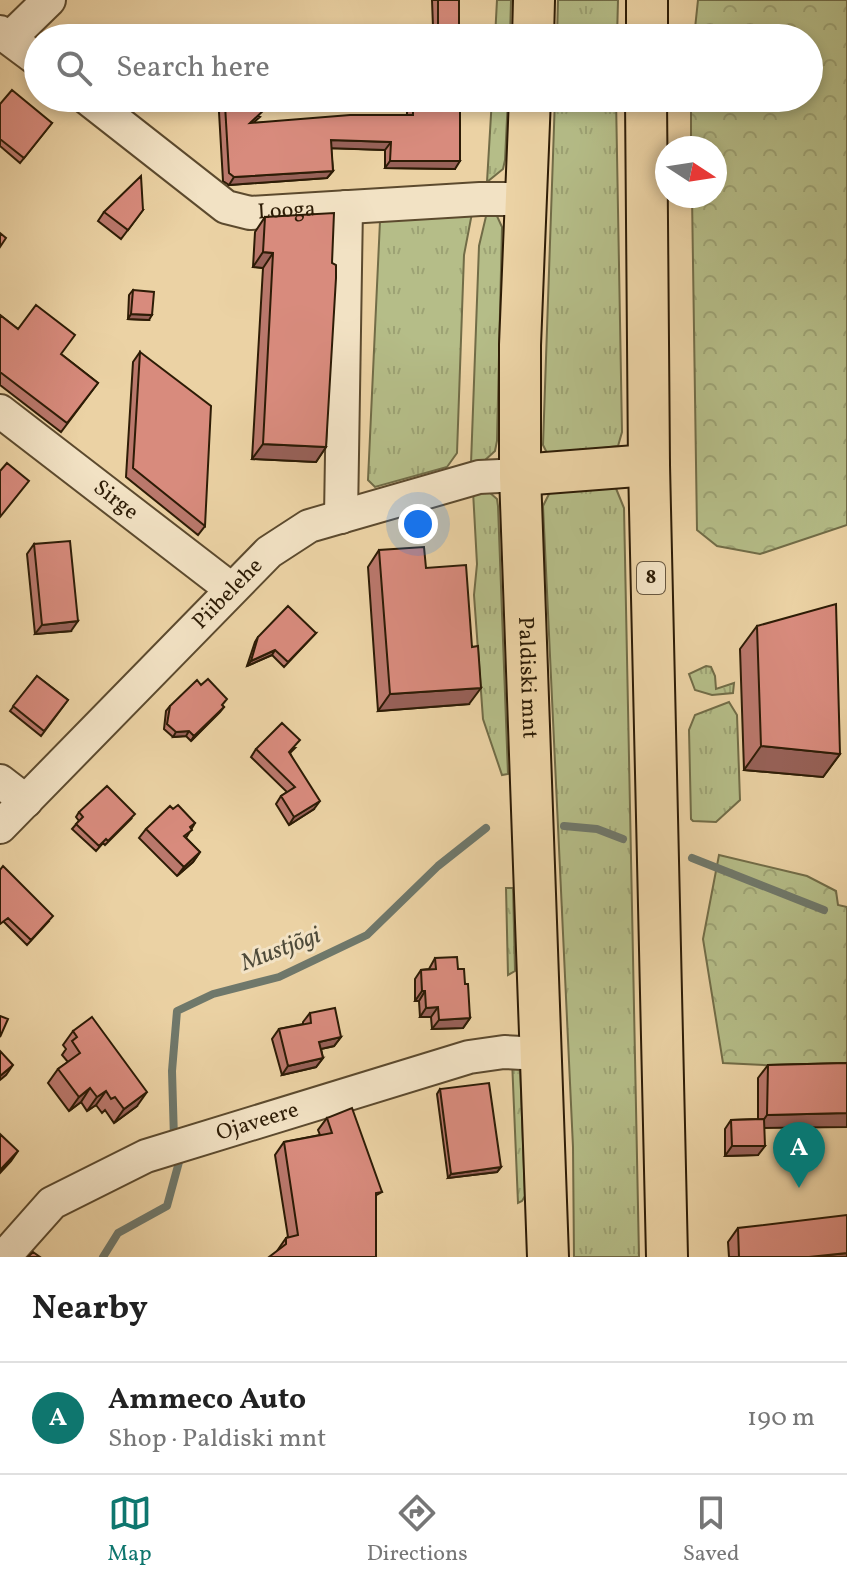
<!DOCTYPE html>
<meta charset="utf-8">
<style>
body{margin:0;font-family:Vollkorn,serif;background:#f6f6f6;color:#222}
.compass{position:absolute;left:655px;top:136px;width:72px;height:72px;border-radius:50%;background:#fff;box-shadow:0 4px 12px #0003;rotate:102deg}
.you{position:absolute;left:418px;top:524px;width:28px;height:28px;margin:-20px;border:6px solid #fff;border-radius:50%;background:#1a73e8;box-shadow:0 0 0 12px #1a73e833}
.badge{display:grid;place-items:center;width:52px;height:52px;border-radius:50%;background:#0f766e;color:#fff;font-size:26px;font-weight:700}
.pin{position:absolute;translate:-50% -66px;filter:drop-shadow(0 2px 4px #0008)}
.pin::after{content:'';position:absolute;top:42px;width:28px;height:24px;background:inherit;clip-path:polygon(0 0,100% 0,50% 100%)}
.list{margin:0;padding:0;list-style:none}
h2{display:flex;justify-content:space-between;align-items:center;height:104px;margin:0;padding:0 32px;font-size:34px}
h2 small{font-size:26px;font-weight:400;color:#767676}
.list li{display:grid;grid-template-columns:52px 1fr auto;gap:24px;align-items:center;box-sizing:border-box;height:112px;padding:0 32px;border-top:2px solid #e0e0e0}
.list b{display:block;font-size:30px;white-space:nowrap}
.list p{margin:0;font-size:26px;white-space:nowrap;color:#767676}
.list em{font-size:26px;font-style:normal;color:#767676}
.icon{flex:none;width:44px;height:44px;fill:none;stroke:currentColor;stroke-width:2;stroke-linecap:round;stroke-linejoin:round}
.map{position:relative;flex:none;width:847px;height:1257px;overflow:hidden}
.search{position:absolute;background:#fff;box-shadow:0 4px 12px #0003;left:24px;right:24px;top:24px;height:88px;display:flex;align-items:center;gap:20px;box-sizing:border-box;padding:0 28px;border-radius:44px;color:#767676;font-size:30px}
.sheet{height:216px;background:#fff}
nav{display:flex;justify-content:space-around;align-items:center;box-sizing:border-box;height:112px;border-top:2px solid #e0e0e0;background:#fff;font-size:22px;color:#767676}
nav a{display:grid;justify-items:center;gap:4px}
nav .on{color:#0f766e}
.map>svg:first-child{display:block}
</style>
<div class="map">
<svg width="847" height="1257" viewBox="0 0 847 1257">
<defs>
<pattern id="grass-tufts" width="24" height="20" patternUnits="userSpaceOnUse" patternTransform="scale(2)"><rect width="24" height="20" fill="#b5bd88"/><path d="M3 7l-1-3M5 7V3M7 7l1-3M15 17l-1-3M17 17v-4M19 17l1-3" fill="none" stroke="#9ca274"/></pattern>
<pattern id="forest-crowns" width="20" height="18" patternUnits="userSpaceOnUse" patternTransform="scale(2)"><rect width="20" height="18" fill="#b5bd88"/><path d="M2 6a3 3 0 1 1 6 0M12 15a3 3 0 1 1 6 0" fill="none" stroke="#9ca274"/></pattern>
</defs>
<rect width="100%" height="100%" fill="#ebd2a4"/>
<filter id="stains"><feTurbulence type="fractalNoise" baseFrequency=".0025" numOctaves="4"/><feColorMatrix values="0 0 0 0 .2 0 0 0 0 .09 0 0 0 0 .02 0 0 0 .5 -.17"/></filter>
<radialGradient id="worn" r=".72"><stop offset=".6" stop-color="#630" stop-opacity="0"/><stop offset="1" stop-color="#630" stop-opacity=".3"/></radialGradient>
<path fill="url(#grass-tufts)" stroke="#716c47" stroke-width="2" d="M497 0H511L510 38H495Z
M558 0H618L617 38H557Z
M492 98H508L505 160 503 169 487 182Z
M555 98H616L622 432 618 446 548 455 543 445Z
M487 212 497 216 502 227 497 441 495 451 484 461 471 464 479 246Z
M472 213 464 255 457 453 447 467 375 487 368 480 380 221Z
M615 486 624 508 639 1257H574L573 1147 543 506 550 492Z
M473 491 489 492 497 499 498 506 508 774 502 775 483 719 474 595 477 564Z
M706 666 711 667 715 676 716 689 734 683 733 693 712 695 695 690 689 674Z
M729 702 737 715 740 800 716 822 693 821 691 819 689 730 695 715Z
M506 888H513L515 971 508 975Z
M512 1060 520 1064 525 1196 522 1201 518 1203Z"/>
<path fill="url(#forest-crowns)" stroke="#716c47" stroke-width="2" d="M698 0H847V525L760 554 717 546 697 530 692 196H715V148H691V98H809V38H694Z
M719 855 807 876 836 891 838 905 847 907V1069L723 1063 703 939Z"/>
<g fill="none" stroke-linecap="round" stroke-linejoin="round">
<path stroke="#6f786b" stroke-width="8" d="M564 826 597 829 623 839
M692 858 824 910
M174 1139 172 1071 177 1011 213 994 279 977 367 935 438 866 486 828
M103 1257 118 1233 167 1206 179 1162"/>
<defs>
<g id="minor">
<path d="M0 32 38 60"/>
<path d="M10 38 49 0"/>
<path id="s1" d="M87 98 226 207 250 213 480 199H526"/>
<path id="s2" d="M0 411 231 589"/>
<path d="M341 517 346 207"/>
<path d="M0 781 26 801"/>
<path id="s3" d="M0 827 269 552 309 526 479 477 520 475"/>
<path id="s4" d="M4 1257 52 1203 146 1156 469 1057 504 1052 541 1054"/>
</g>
<g id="major">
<path d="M533 38 534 0"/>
<path d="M647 38V0"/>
<path id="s5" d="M530 98 520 345V475L548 1257"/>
<path d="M646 98 649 465 667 1257"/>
<path d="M520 475 649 465"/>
</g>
</defs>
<use href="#minor" stroke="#5c4a2e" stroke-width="36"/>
<use href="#major" stroke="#2d1c06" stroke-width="44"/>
<use href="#minor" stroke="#f2e2c4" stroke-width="32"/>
<use href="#major" stroke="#ebd2a4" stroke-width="40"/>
</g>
<path fill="#ba786c" stroke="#2d1c06" stroke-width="2" d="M432 0H459V38H407V35L413 28 433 27Z
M142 98H158L153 106Z
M407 98H460L455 169 385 168V150L331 148 333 171 327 178 229 185 223 181 219 112 225 105 260 117 253 123 407 115Z
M0 104 52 123 20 163 0 146Z
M143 210 121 239 98 221 104 212Z
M265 217 332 263 326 447 316 462 252 459 263 268 253 267 255 232Z
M133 290 149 320 128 319 129 295Z
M0 315 18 329 61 354 98 383 61 432 0 385Z
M140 352 205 526 198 535 126 477 133 362Z
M34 544 71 631 35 634 27 554Z
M379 550 426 568 469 704 378 711 368 567Z
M757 626 840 754 823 777 744 770 740 649Z
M316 633 284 667 272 655 247 666 255 642 258 637Z
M37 676 68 700 41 736 10 711Z
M170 706H223L224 707 191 741 186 736 173 737 164 729 166 711Z
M295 748 290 753 314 809 289 825 276 804 281 796 287 792 251 757 256 749Z
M173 809 195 823 186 838 200 852 193 862 177 876 139 838 146 829Z
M79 812 131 819 105 845 103 843 96 851 72 829 79 821 76 817Z
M0 870 49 921 27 945 4 922Z
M435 958 458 969 465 984 470 1018 463 1028 432 1029 431 1017H420L419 1001H415V979L421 970 429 969Z
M310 1013 341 1037 334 1046 321 1049 323 1058 316 1067 282 1075 272 1039 279 1029 303 1024V1022Z
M73 1031 137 1106 114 1123 105 1110 102 1113 96 1105 87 1111 81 1102 69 1111 48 1083 58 1069 68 1062 62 1055 66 1049 63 1045Z
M847 1063 764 1128 758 1155 725 1156V1129L731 1120 758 1119V1078L768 1065Z
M440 1089 501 1167 497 1172 448 1178 437 1094Z
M327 1118 382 1192 277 1251 286 1238 288 1237 275 1155 284 1142 320 1135 318 1130Z
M738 1228 847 1257H729L728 1242Z"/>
<path fill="#976158" stroke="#2d1c06" stroke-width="2" d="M331 140 391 142 385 150 325 148Z
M390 161H460L455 169 385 168Z
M333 171 327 178 229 185 234 177Z
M263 252 273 253 263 268 253 267Z
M131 314 152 315 149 320 128 319Z
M263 444 326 447 316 462 252 459Z
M78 621 71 631 35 634 42 625Z
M275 650 272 655 247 666 251 661Z
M481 688 469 704 378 711 390 694Z
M224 707 220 712 191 741 194 736Z
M189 731 186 736 173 737 176 732Z
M761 746 840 754 823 777 744 770Z
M320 801 314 809 289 825 294 817Z
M200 852 193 862 177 876 184 867Z
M422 991H425L419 1001H415Z
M438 1007 431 1017H420L426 1008Z
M470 1018 463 1028 432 1029 439 1020Z
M341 1037 334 1046 312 1051 319 1042Z
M323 1058 316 1067 282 1075 288 1066Z
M13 1065 6 1075 0 1080V1076Z
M90 1088 81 1102 69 1111 79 1097Z
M106 1091 96 1105 87 1111 97 1097Z
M147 1092 137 1106 114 1123 124 1109Z
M847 1113V1127L758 1128 767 1115Z
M732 1146H765L758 1155 725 1156Z
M18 1151 11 1161 0 1173V1170Z
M501 1167 497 1172 448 1178 451 1174Z
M847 1253V1257H809Z"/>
<path fill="#d88b7d" stroke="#2d1c06" stroke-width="2" d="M438 0H459V38H413V28L438 27Z
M12 90 52 123 24 158 0 139V104Z
M232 98H254L265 109 250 123 350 115H413V98H460V161H390L391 142 331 140 333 171 234 177 229 173 225 105Z
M141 176 143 210 128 230 104 212Z
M334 213 332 263 336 265V278L326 447 263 444 273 253 263 252 265 217Z
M0 233 6 238 0 247Z
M133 290 154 292 152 315 131 314Z
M36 305 75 335 61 354 98 383 67 423 0 372V315L18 329Z
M140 352 211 406 205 526 133 468Z
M7 463 29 481 0 517V471Z
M70 541 78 621 42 625 34 544Z
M424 547 426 568 466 565 472 647 478 646 481 688 390 694 379 550Z
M836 604 840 754 761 746 757 626Z
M288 606 316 633 288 662 275 650 251 661 258 637Z
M37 676 68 700 44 731 13 706Z
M208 679 227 699 222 705 224 707 194 736 189 731 176 732 167 724 170 706 197 680 201 685Z
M282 723 300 740 289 752 320 801 294 817 281 796 295 787 256 749Z
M107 786 135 814 108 841 106 839 99 846 76 824 83 817 79 812Z
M178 805 195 823 190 827 192 830 184 836 200 852 184 867 146 829 170 806 173 809Z
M3 866 53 916 31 940 8 918 0 924V870Z
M457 957 458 969H464L465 984H468L470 1018 439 1020 438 1007 426 1008 425 991H422L421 970 436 969 435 958Z
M335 1008 341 1037 319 1042 323 1058 288 1066 279 1029 311 1023 310 1013Z
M0 1016 8 1019 0 1037Z
M92 1017 147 1092 124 1109 115 1097 111 1099 106 1091 97 1097 90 1088 79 1097 58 1069 80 1053 72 1041 77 1037 73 1031Z
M0 1051 13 1065 0 1076Z
M847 1063V1113L767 1115 768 1065Z
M489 1083 501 1167 451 1174 440 1089Z
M352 1108 382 1192 376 1193V1257H269L286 1244V1238L298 1235 284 1142 332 1133 327 1118Z
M764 1119 765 1146H732L731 1120Z
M0 1134 18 1151 0 1170Z
M847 1215V1253L809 1257H739L738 1228Z
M33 1252 40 1257H28Z"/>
<g text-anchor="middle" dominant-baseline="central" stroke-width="6" stroke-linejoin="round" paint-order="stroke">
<rect fill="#f2e2c4" stroke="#68573f" stroke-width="2" x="637" y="562" width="28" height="32" rx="6"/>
<g font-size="20" font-weight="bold" fill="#2d1c06">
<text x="651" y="578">8</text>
</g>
<g font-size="22" fill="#2d1c06" stroke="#f2e2c4">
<text stroke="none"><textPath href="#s1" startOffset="238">Looga</textPath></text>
<text stroke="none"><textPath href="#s2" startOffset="146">Sirge</textPath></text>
<text stroke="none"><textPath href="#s3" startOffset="326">Piibelehe</textPath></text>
<text stroke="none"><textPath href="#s5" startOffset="580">Paldiski mnt</textPath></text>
<text stroke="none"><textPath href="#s4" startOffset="294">Ojaveere</textPath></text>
</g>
<g font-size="24" font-style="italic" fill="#4e4a39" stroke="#f2e2c4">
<text transform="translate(281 950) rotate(-21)">Mustjõgi</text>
</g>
</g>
<rect width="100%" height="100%" filter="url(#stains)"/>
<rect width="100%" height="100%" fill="url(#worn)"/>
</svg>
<svg class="compass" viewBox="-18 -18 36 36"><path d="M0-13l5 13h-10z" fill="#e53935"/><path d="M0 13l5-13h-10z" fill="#767676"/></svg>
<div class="you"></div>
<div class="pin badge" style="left:799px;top:1188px">A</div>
<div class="search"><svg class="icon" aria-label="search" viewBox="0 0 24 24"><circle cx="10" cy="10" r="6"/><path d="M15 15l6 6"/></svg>Search here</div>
</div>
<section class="sheet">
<h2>Nearby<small></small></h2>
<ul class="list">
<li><span class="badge">A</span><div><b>Ammeco Auto</b><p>Shop · Paldiski mnt</p></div><em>190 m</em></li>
</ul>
</section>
<nav>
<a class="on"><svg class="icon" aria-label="map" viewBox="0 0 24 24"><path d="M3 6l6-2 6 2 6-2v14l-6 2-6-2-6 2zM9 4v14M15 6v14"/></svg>Map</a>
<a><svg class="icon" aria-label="directions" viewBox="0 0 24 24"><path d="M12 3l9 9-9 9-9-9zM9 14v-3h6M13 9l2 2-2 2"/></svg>Directions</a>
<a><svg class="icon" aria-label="saved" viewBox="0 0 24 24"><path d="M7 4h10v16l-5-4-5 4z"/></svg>Saved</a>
</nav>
